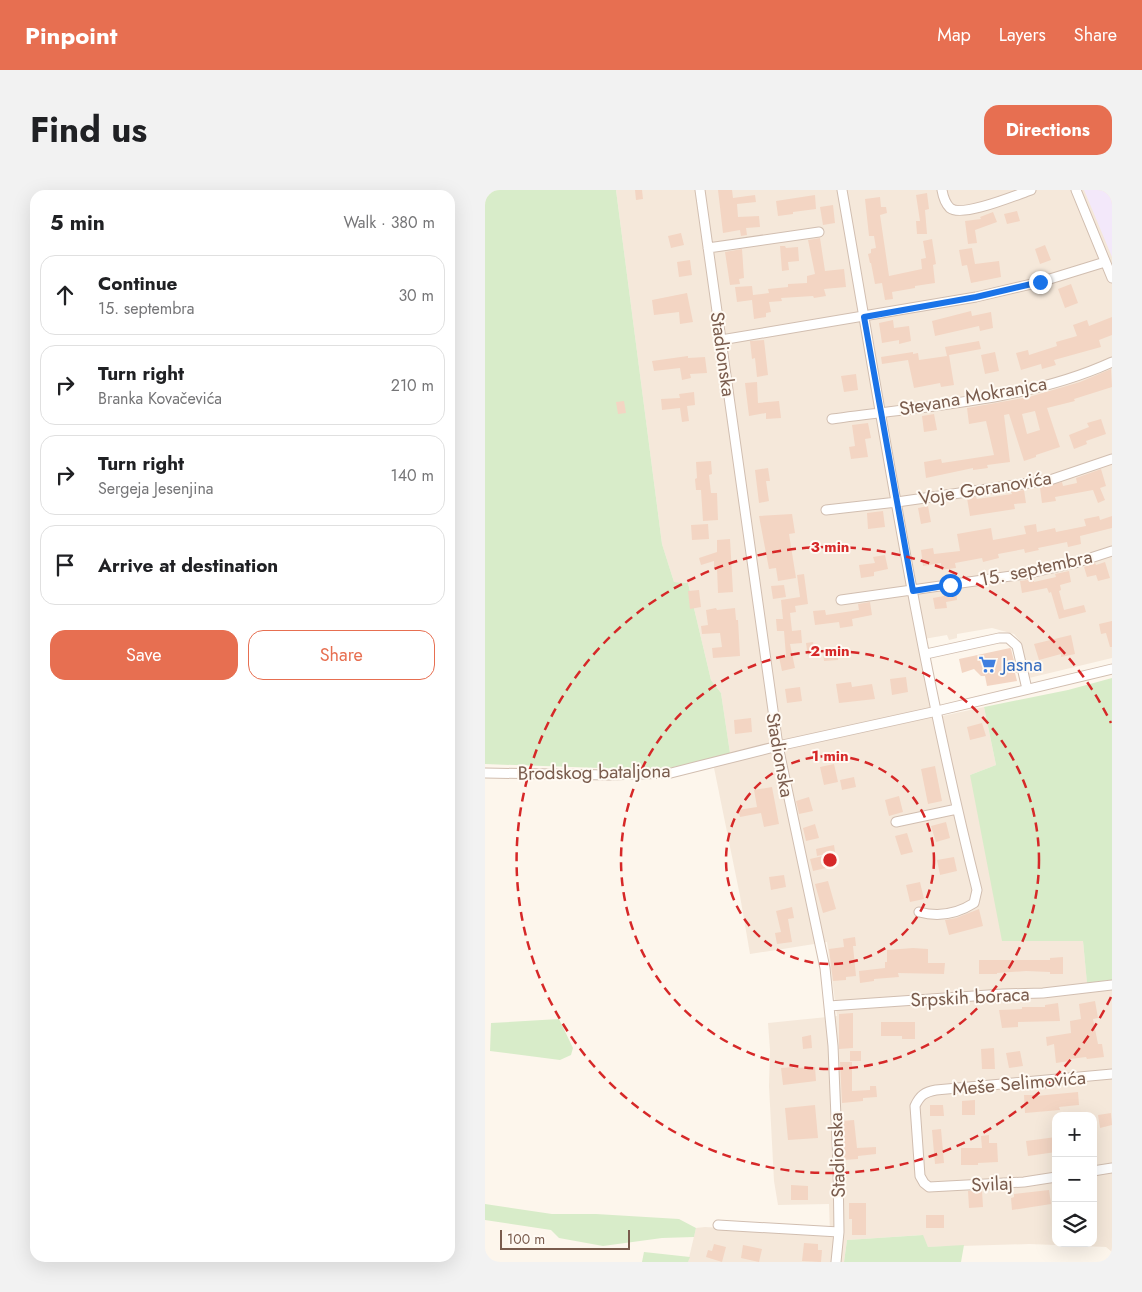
<!DOCTYPE html>
<meta charset="utf-8">
<style>
body{margin:0;font-family:Jost,sans-serif;background:#f2f2f2;color:#202124}
.controls{position:absolute;right:15px;bottom:15px;display:grid;overflow:hidden;border-radius:10px;box-shadow:0 5px 20px #0002}
.controls button{width:45px;height:45px;display:grid;place-items:center;padding:0;border:0;border-bottom:1px solid #e0e0e0;background:#fff;color:#202124;font:25px sans-serif}
.scale{position:absolute;left:15px;bottom:12px;width:130px;box-sizing:border-box;padding-left:5px;border:2px solid #7a5c4d;border-top:0;font-size:14px;line-height:18px;white-space:nowrap;color:#7a5c4d;-webkit-text-stroke:4px #fffaf3;paint-order:stroke}
.stop{position:absolute;width:15px;height:15px;margin:-11px;border:4px solid #1a73e8;border-radius:50%;background:#fff}
.stop.end{background:#1a73e8;border-color:#fff;box-shadow:0 1px 5px #0008}
.list{margin:0;padding:0;list-style:none}
h2{display:flex;justify-content:space-between;align-items:center;height:65px;margin:0;padding:0 20px;font-size:21px}
h2 small{font-size:16px;font-weight:400;color:#757577}
.list li{display:grid;grid-template-columns:32px 1fr auto;gap:15px;align-items:center;box-sizing:border-box;height:80px;margin:0 10px 10px;padding:0 10px;border:1px solid #e0e0e0;border-radius:15px}
.list b{display:block;font-size:19px;white-space:nowrap}
.list p{margin:0;font-size:16px;white-space:nowrap;color:#757577}
.list em{font-size:16px;font-style:normal;color:#757577}
.actions{display:flex;gap:10px;padding:15px 20px}
.actions a{flex:1;padding:11px 0;border:1px solid #e76f51;border-radius:15px;text-align:center;font-size:18px;color:#e76f51}
.actions .main{background:#e76f51;color:#fff}
.icon{flex:none;width:28px;height:28px;fill:none;stroke:currentColor;stroke-width:2;stroke-linecap:round;stroke-linejoin:round}
.map{position:relative;flex:none;width:627px;height:1072px;overflow:hidden;border-radius:15px}
header{display:flex;align-items:center;gap:30px;box-sizing:border-box;height:70px;padding:0 25px;background:#e76f51;color:#fff}
header strong{font-size:24px}
nav{display:flex;gap:28px;margin-inline-start:auto;font-size:18px}
.intro{display:flex;align-items:center;justify-content:space-between;box-sizing:border-box;height:120px;padding:0 30px}
h1{margin:0;font-size:35px}
.button{padding:12px 22px;border-radius:15px;background:#e76f51;color:#fff;font-size:18px;font-weight:700}
main{display:flex;gap:30px;padding:0 30px}
aside{flex:1;background:#fff;border-radius:15px;box-shadow:0 5px 20px #0002}
.map>svg:first-child{display:block}
</style>
<header>
<strong>Pinpoint</strong>
<nav><a>Map</a><a>Layers</a><a>Share</a></nav>
</header>
<div class="intro"><h1>Find us</h1><a class="button">Directions</a></div>
<main>
<aside>
<h2>5 min<small>Walk · 380 m</small></h2>
<ul class="list">
<li><svg class="icon" aria-label="ahead" viewBox="0 0 24 24"><path d="M12 20V5M6 11l6-6 6 6"/></svg><div><b>Continue</b><p>15. septembra</p></div><em>30 m</em></li>
<li><svg class="icon" aria-label="right" viewBox="0 0 24 24"><path d="M7 20v-9h11M14 6l5 5-5 5"/></svg><div><b>Turn right</b><p>Branka Kovačevića</p></div><em>210 m</em></li>
<li><svg class="icon" aria-label="right" viewBox="0 0 24 24"><path d="M7 20v-9h11M14 6l5 5-5 5"/></svg><div><b>Turn right</b><p>Sergeja Jesenjina</p></div><em>140 m</em></li>
<li><svg class="icon" aria-label="arrive" viewBox="0 0 24 24"><path d="M6 21V4h12l-3 4 3 4H6"/></svg><div><b>Arrive at destination</b></div></li>
</ul>
<div class="actions"><a class="main">Save</a><a>Share</a></div>
</aside>
<div class="map">
<svg width="627" height="1072" viewBox="0 0 627 1072">
<rect width="100%" height="100%" fill="#fdf6ec"/>
<path fill="#f5e8da" fill-rule="evenodd" d="M131 0H627V468L544 488 534 450 529 444 507 438 472 444V448L464 450 462 445 433 450 448 528 499 517 511 575 485 585 598 751 603 802 627 799V1062L621 1057 544 1054 443 1057 437 1045 362 1050 359 1072H203L211 1038 220 1037 345 1044 344 1014 293 1015 289 991 284 896 285 860 283 833 352 826 342 752 265 764 255 706 227 568 245 563 236 503 226 490 203 393 189 392 177 354ZM571 926H608V1053H571Z"/>
<path fill="#f3e8fa" d="M599 0H627V67Z"/>
<path fill="#d8ecc9" d="M0 0H131L177 354 189 392 203 393 226 490 236 503 245 563 206 574 171 580 0 574Z
M627 488V790L602 793 598 751H517L485 585 511 575 499 517 583 500Z
M74 829 88 858 86 865 75 870 5 861 6 833Z
M0 1014 67 1024H111L194 1029 211 1038 209 1047 177 1048 118 1056 74 1048 66 1040 0 1030Z
M438 1045 443 1057 479 1055 476 1072H359L362 1050Z
M159 1062 205 1067 203 1072H157Z"/>
<path fill="#f3d5c3" fill-rule="evenodd" d="M150 0H157L158 9 151 10Z
M233 0H247L248 8 270 5 271 12 252 14 253 27 274 26 275 37 261 38 262 45 256 46 255 40 238 43Z
M442 3 444 19 440 20 442 44H432L431 31H435L431 5Z
M330 5 331 19 308 22V24L293 26 291 11Z
M395 7 396 17H401L402 23 395 25 404 86 437 79 436 69 441 68 438 51 447 49 451 74 448 75 450 93 430 96V98L407 102 408 109 400 110 397 93 390 94 386 73H385L383 64 386 63V59L391 58 389 46H384L380 9Z
M348 15 350 33 338 35 335 17Z
M532 21 535 31 522 34 519 24Z
M508 22 512 32 490 40 492 53 483 54 480 31 496 29 495 27Z
M196 43 199 55 186 58 183 46Z
M335 48 340 81 359 79 361 97 339 99 341 106 329 108 328 106 296 108 297 111 284 112 286 122 281 123V127L269 129 267 110 252 112 250 97 267 96 268 105 284 103 283 99 303 97V94L322 93V86L330 84 323 50Z
M560 55 566 70 555 74 550 59Z
M295 56H300L301 58 313 57 314 71 303 72 304 80 297 81Z
M487 58 490 74 514 71 516 87 486 93 482 75 477 76 474 60Z
M257 59 259 88 254 89 255 94 245 95 240 62Z
M205 70 207 85 194 87 192 72Z
M586 94 593 113 580 118 573 99Z
M202 103 208 132 195 134 194 122 169 125 167 110Z
M486 121 487 126 506 122 508 138 495 141 494 136 450 146 447 131Z
M627 127V145L614 150 616 157 569 170 571 175 557 179 556 174 536 180 531 163 543 160 544 165 572 156 571 152 592 146 588 135 602 130 604 136Z
M408 130 409 138 424 136 426 151 414 154V150L397 153 394 133Z
M279 150 283 185 272 187 270 168 267 169 265 151Z
M494 151 496 159 464 165 469 195 456 197 455 193 429 198 423 170 397 174 396 167 428 162V164L433 163 434 170 462 166 460 157Z
M510 162 514 181 500 184 496 165Z
M203 166V168L220 167 222 183 205 184 206 188 197 190 195 178 169 181 167 171Z
M626 179 627 197 589 209 590 211 562 218 575 257 551 265V267L539 271 524 224 519 225 525 272 502 275 503 278 488 280V278L441 288 439 272 456 269 457 273 509 265 501 231 484 234 482 218 544 207 595 192ZM550 221 555 240 542 244 537 224Z
M371 184 373 200 359 202 356 186Z
M272 192 273 213 294 211 296 228 281 229V223L264 226 260 193Z
M209 202 210 215 202 216 204 231 197 232 195 218 177 220 176 209 195 208 194 204Z
M139 211 141 223 133 224 131 212Z
M449 224 452 240 439 242 437 226Z
M616 229 621 244 601 251 602 254 589 259 584 245 604 237 602 233Z
M383 233 386 248 380 249 383 267 366 269 364 257 370 256 367 235Z
M226 271 227 284 224 285 226 303H232L233 330 218 331 216 300H211L210 289 212 288 211 272Z
M283 278 285 291H281L284 311 274 313 270 280Z
M616 279 621 296 615 298 620 310 613 313 608 300 570 307 571 311 557 313 555 298 577 292 578 296 592 293 591 288Z
M539 300 541 313 529 314 530 319 485 326 482 308 491 307 492 309 527 304 526 302Z
M443 316 446 332 436 334 433 318Z
M398 321 400 337 383 339 382 323Z
M307 324 310 343 304 344 311 388 293 391 291 378 284 379 274 326Z
M614 326 615 330 627 326V338L595 346 596 354 583 357 582 352 553 358 554 360 540 363 539 359 513 364 514 368 498 372 497 368 470 373 471 378 456 380V373L438 376 436 360 448 358 449 364 475 361 472 344 506 338 508 350 541 344 539 336 551 334 552 342 570 338 571 342 601 336 599 329Z
M223 334 224 349 207 350 206 335Z
M245 349 248 402 233 403 232 378H229V371L216 375 214 368 232 362V350Z
M400 365 403 379 389 382V386L376 388 374 375 390 373 388 367Z
M620 372 625 388 613 391 611 385 602 387 599 377 610 373 611 375Z
M584 381 586 392 575 395 576 400 574 401 579 420 599 415 601 422 574 429 566 402 564 403 562 398 537 403 535 391 549 389V392L571 387 570 384Z
M319 384 323 414 310 416 311 422 305 423 307 441 316 440 317 453 305 454 310 478 297 481 294 467 301 466 299 441H292L291 429H298L296 410 315 407 312 385Z
M299 395 301 407 288 409 286 396Z
M214 400 216 417 205 419 203 401Z
M471 400 472 410 461 412 462 418 450 419 448 408 459 406V402Z
M385 412 387 425 367 429 368 436 355 438 354 432 330 435 328 421 340 420 341 425 374 420 373 414Z
M231 418 232 420 250 418 251 430H253L255 466 228 468 227 458 237 457 235 443 217 444 216 436 223 435 221 420Z
M627 431V457H625L621 443 616 444 614 434Z
M586 445 590 464 576 467V464L554 470 549 454Z
M328 452 330 466 323 467 321 453Z
M525 458 526 459 532 483H530L532 491 502 496 500 486H496L489 479 477 483 474 469Z
M352 459 353 470 339 471 338 461Z
M421 487 423 502 407 505 405 489Z
M366 492 367 497 387 494 390 509 354 513 351 494Z
M315 497 317 511 302 513 300 499Z
M266 528 267 542 250 544 249 530Z
M497 533 501 546 485 550 482 537Z
M349 574 353 592 339 595 335 577Z
M450 576 457 611 443 614 436 579Z
M369 587 371 597 357 600 355 590Z
M287 597 294 634 279 637 276 623 255 627 253 620 272 617 269 600Z
M414 606 418 622 404 626 400 610Z
M324 607 328 621 314 624 311 611Z
M461 632 465 648 451 652 446 636Z
M330 634 334 648 321 651 318 638Z
M422 643 428 662 416 665 410 646Z
M349 655 350 662 332 666 331 659Z
M338 666 341 678 328 681 325 669Z
M469 667 472 681 455 685 452 670Z
M299 685 301 697 286 700 284 687Z
M343 691 351 719 338 723 330 694Z
M435 692 439 709 425 712 421 695Z
M307 717 309 728 303 729 307 752 292 754 290 743 296 742 291 721Z
M494 719 498 736 464 745 460 730 471 728Z
M370 747 371 756H368L371 786 361 787V790L348 791 344 759 359 757 358 749Z
M428 758 443 759V773H460L459 784 413 783 414 787 389 789V791L375 793 374 781 400 778V772H402V760Z
M578 767V784H565V782L541 781 512 783V784H494V770H565V768Z
M610 811 613 828 608 829 613 854H617L619 867 602 869 601 867 585 869V871L571 873 569 854 562 856 561 847 586 843 585 831 596 829 594 814Z
M573 813 575 831 533 832V837L517 838 514 820 537 819V817H560V815Z
M368 823V858L354 859V824Z
M396 832H430V849H417V846H396Z
M326 845 327 858 318 859 317 847Z
M509 858 510 879H497L496 859Z
M365 861H376V871H365Z
M535 861 538 876 524 878 521 863Z
M355 872H367V901L385 900V896H391L392 907 378 908V911L357 913Z
M308 877V878L330 877 331 891 298 895 296 878Z
M593 902 594 915 574 917 575 920 540 923 539 905H551V906Z
M490 910V925H477V911Z
M330 915 333 948 303 950 300 918Z
M445 915H458L459 926H445Z
M626 923 627 935 615 938 613 925Z
M369 930 372 958 391 957V964L373 966V969L359 970 357 931Z
M456 939 459 973 450 974 447 940Z
M504 945V953H512L513 972 493 973V975H476V958H497L496 946Z
M571 947V962L543 966 541 951Z
M306 995 323 996V1010H306Z
M497 1000 498 1017 484 1018 483 1001Z
M564 1000 566 1014 527 1020 526 1008 529 1007V1004Z
M364 1013H381V1045H367V1029H364Z
M441 1025H459V1038H441Z
M319 1053 333 1054V1060H337L336 1072 317 1071Z
M229 1054 241 1057 237 1072 221 1067 223 1060 227 1061Z
M258 1055 277 1059 274 1072 256 1068Z"/>
<g fill="none" stroke-linecap="round" stroke-linejoin="round">
<defs>
<path id="minor" d="M215 0 293 556 340 778 348 856 353 975 354 1042 351 1072
M357 0C398 234 434 470 492 700L489 713C472 724 453 727 434 722
M457 0C458 6 460 13 465 18 477 28 531 5 546 0
M591 0 627 88
M223 58 334 42
M236 150 491 107 555 92 620 72
M347 229C439 216 542 211 627 172
M341 320 412 312 565 290 627 269
M356 410 540 384 590 373 627 361
M441 464 514 448H523L532 456 542 499
M0 583 124 585 186 583 293 556 452 521 627 479
M411 632 472 619
M344 816 518 804 558 803 627 795
M608 981 627 978
M571 987 539 992 444 997 439 993 435 986 430 916C435 905 440 902 451 900L627 884
M233 1035 354 1042"/>
</defs>
<use href="#minor" stroke="#d1beb0" stroke-width="11"/>
<use href="#minor" stroke="#fff" stroke-width="9"/>
</g>
<g fill="none" stroke-linecap="round" stroke-linejoin="round">
<path stroke="#1a73e8" stroke-width="6" d="M465 395 428 401 379 127 491 107 555 92"/>
</g>
<g fill="none" stroke="#d62828" stroke-width="2.5" stroke-dasharray="9 6">
<circle cx="345" cy="670" r="104"/>
<circle cx="345" cy="670" r="209"/>
<path d="M626 807A313 313 0 1 1 626 533"/>
</g>
<defs>
<symbol id="supermarket-bare" viewBox="-9 -9 18 18"><path d="M-6-5.5h2.5l.6 2H6L4.5 2H-2.5L-4.4-4H-6ZM-1.5 3.2a1.3 1.3 0 1 0 .1 0ZM3 3.2a1.3 1.3 0 1 0 .1 0Z" fill="#3f7fe0" stroke="#fffaf3" stroke-width="2.5" paint-order="stroke"/></symbol>
</defs>
<g fill-rule="evenodd">
<use href="#supermarket-bare" x="490" y="462" width="25" height="25"/>
</g>
<g text-anchor="middle" dominant-baseline="central" stroke-width="4" stroke-linejoin="round" paint-order="stroke">
<g font-size="19" fill="#7a5c4d" stroke="#fffaf3">
<text transform="translate(238 164) rotate(82)">Stadionska</text>
<text transform="translate(488 206) rotate(-10)">Stevana Mokranjca</text>
<text transform="translate(500 298) rotate(-9)">Voje Goranovića</text>
<text transform="translate(551 378) rotate(-12)">15. septembra</text>
<text transform="translate(295 565) rotate(80)">Stadionska</text>
<text transform="translate(109 582) rotate(-1)">Brodskog bataljona</text>
<text transform="translate(485 807) rotate(-3)">Srpskih boraca</text>
<text transform="translate(534 893) rotate(-5)">Meše Selimovića</text>
<text transform="translate(352 965) rotate(-92)">Stadionska</text>
<text transform="translate(507 994) rotate(-3)">Svilaj</text>
</g>
<g font-size="19" fill="#366cbe" stroke="#fffaf3" text-anchor="start">
<text x="517" y="474">Jasna</text>
</g>
</g>
<circle cx="345" cy="670" r="8" fill="#d62828" stroke="#fffaf3" stroke-width="2.5"/>
<g font-size="15" text-anchor="middle" font-weight="bold" fill="#d62828" stroke="#fffaf3" stroke-width="4" stroke-linejoin="round" paint-order="stroke">
<text x="345" y="362">3 min</text>
<text x="345" y="466">2 min</text>
<text x="345" y="571">1 min</text>
</g>
</svg>
<div class="controls">
<button>+</button>
<button>−</button>
<button><svg class="icon" aria-label="layers" viewBox="0 0 24 24"><path d="M12 4l9 5-9 5-9-5zM3 14l9 5 9-5"/></svg></button>
</div>
<div class="scale">100 m</div>
<div class="stop" style="left:465px;top:395px"></div>
<div class="stop end" style="left:555px;top:92px"></div>
</div>
</main>
